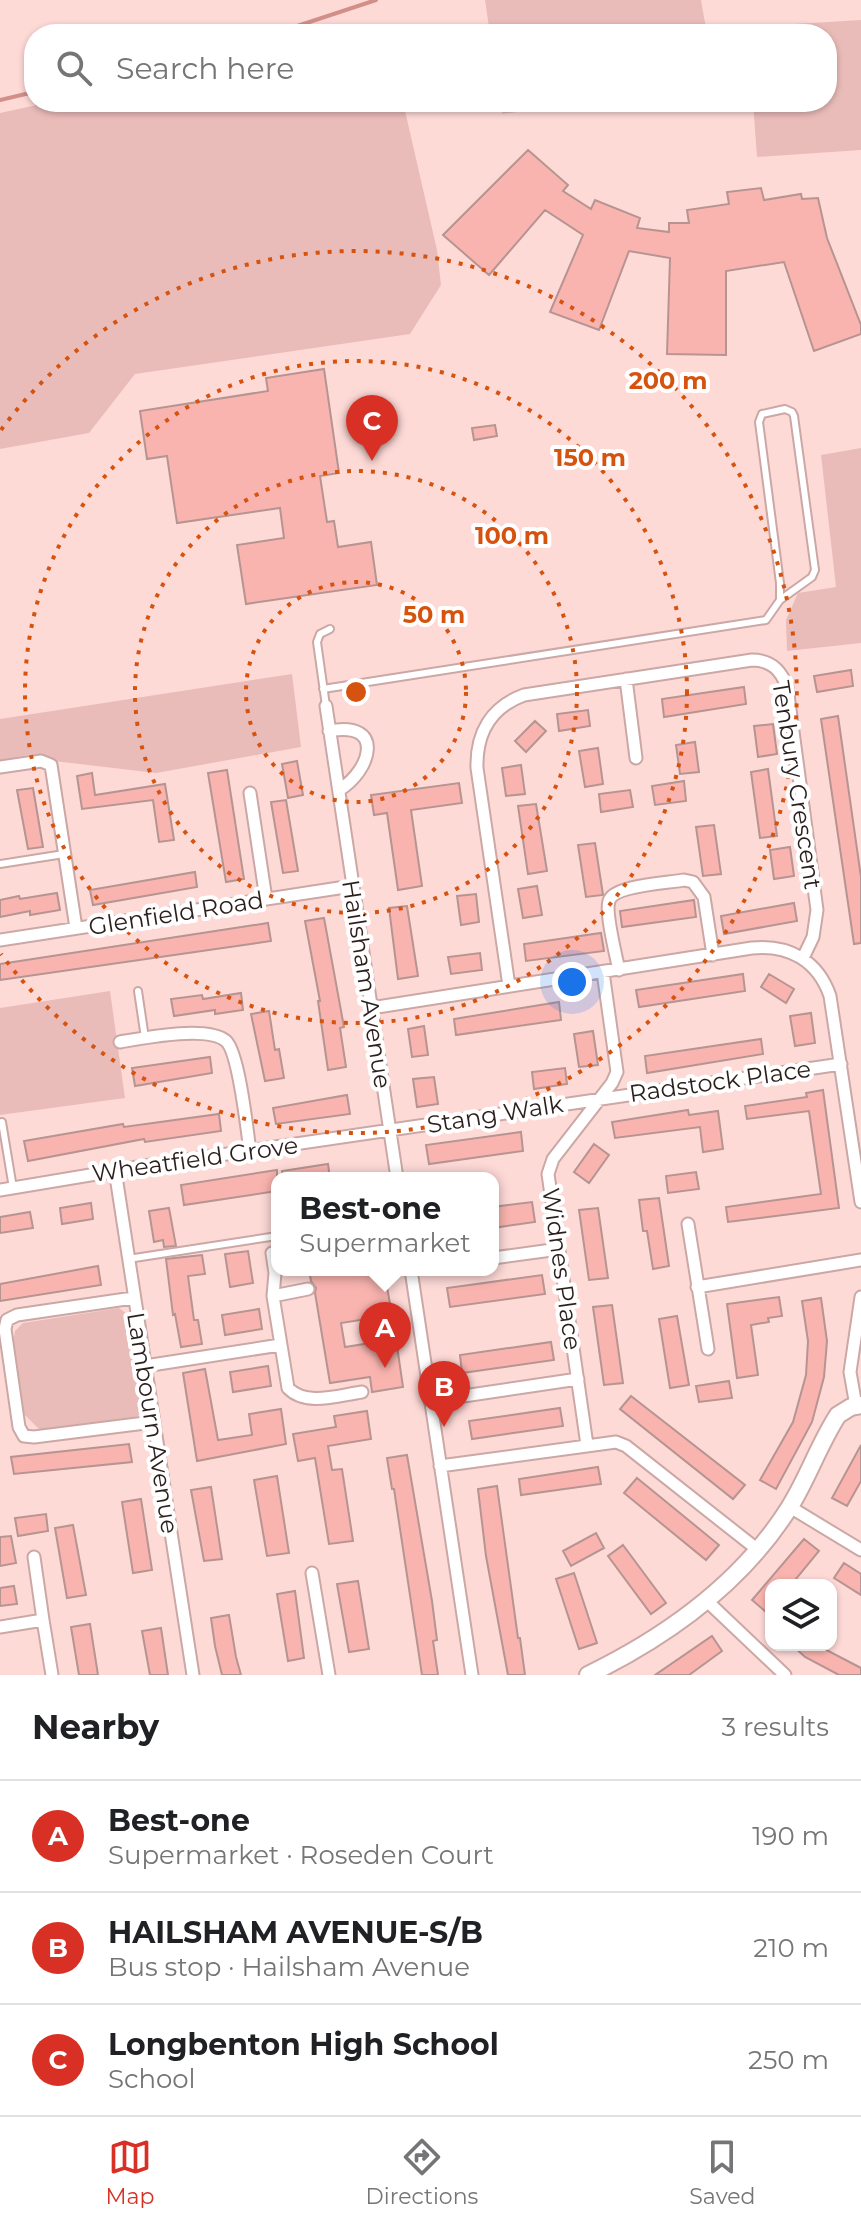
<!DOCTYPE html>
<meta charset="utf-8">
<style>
body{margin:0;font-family:Montserrat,sans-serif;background:#f2f2f2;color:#202124}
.controls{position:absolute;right:24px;bottom:24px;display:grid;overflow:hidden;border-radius:16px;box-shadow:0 2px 6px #0004}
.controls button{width:72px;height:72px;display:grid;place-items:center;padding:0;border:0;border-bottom:2px solid #e0e0e0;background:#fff;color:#202124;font:40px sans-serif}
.you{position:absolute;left:572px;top:982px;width:28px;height:28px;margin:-20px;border:6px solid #fff;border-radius:50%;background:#1a73e8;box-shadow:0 0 0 12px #1a73e833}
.badge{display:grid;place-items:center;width:52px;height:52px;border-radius:50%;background:#d93025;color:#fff;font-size:26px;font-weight:700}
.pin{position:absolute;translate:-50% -66px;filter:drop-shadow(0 2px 4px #0008)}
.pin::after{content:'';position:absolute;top:42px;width:28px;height:24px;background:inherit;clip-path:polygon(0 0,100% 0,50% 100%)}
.popup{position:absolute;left:271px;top:1172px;width:228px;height:104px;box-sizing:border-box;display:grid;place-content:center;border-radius:16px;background:#fff;filter:drop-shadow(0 2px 6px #0005);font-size:26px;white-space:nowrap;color:#757577}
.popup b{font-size:30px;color:#202124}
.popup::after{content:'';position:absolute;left:50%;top:100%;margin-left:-16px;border:16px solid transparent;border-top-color:#fff}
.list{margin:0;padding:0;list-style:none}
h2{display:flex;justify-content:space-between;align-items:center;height:104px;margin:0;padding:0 32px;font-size:34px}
h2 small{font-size:26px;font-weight:400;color:#757577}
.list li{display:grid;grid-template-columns:52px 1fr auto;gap:24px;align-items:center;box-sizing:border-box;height:112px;padding:0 32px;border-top:2px solid #e0e0e0}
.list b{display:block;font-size:30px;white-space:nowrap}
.list p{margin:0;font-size:26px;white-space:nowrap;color:#757577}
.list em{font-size:26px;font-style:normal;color:#757577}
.icon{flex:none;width:44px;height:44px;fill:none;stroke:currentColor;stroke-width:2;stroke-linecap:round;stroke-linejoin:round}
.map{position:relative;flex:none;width:861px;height:1675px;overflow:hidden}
.search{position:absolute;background:#fff;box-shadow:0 2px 6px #0004;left:24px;right:24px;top:24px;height:88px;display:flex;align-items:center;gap:20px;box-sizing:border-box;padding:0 28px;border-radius:32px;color:#757577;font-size:30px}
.sheet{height:440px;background:#fff}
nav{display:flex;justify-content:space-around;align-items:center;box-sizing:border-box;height:112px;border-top:2px solid #e0e0e0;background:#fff;font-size:22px;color:#757577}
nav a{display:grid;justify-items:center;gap:4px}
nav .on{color:#d93025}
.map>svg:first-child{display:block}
</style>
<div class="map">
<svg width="861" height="1675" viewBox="0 0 861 1675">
<rect width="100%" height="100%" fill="#fedad7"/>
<path fill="#eabcb9" d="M485 0H701L707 34H490Z
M861 20V150L757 157 753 102H827V34H748L747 27Z
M51 102H403L437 250 441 285 410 334 135 374 89 433 0 449V113Z
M501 102H585L502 114Z
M861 448V643L787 651 786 620 798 593 836 587 821 455Z
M292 674 301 747 156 773 54 761C42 748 16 758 0 761V719Z
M110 991 125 1098 0 1115V1008Z
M119 1308 127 1314 130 1323 141 1397 139 1415 131 1421 49 1431 39 1429 24 1414 13 1343 15 1331 23 1323Z"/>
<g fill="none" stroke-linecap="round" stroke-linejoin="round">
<path stroke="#d28f8a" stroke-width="4" d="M273 34 376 0
M0 100 34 92"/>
</g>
<path fill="#fab4af" stroke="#b69491" stroke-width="2" d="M528 150 568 185 563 191 591 209 595 200 640 218 637 228 669 232V223H689L687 210 729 204 727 192 761 188 764 200 801 194 802 199 818 198 827 238 861 325V334L814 351 784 262 726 271V355L667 354 670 258 629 251 599 330 550 312 583 235 545 210 489 275 443 235Z
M324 369 339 473 320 476 327 522 334 521 338 547 371 542 377 585 246 604 237 545 284 538 280 508 177 523 167 456 147 459 140 411 268 391 266 378Z
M495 425 497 436 474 440 472 428Z
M851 670 853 686 817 692 814 676Z
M744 687 746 704 664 717 662 699Z
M588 710 590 726 559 731 557 714Z
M838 716 861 877V943L854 944 821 719Z
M535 721 546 731 526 752 515 741Z
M773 724 777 754 758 757 754 726Z
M695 742 699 772 680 774 676 745Z
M598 748 603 784 585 787 579 751Z
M297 761 303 795 288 798 282 764Z
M521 765 525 794 506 796 502 768Z
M768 769 777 836 760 838 751 772Z
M227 770 244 879 226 882 208 773Z
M92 773 95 795 165 784 174 840 159 842 153 800 82 809 77 776Z
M684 781 686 801 655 805 652 786Z
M459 783 462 803 411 810 422 886 398 890 387 813 374 815 371 795Z
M33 788 43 847 28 849 17 790Z
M630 790 633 807 601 812 599 794Z
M286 800 298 871 283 873 271 802Z
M536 804 547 871 528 874 518 806Z
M714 825 721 874 703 876 696 827Z
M595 843 603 895 586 897 578 845Z
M790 847 794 876 774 879 770 850Z
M195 872 197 887 93 905 90 890Z
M537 886 542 915 523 918 518 889Z
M57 893 60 910 30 915V911L0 917V900L19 896 20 899Z
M476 894 479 922 461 925 457 896Z
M694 900 696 917 622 927 620 911Z
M794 903 797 921 724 934 721 916Z
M407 906 418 976 398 979 389 908Z
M324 918 344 1027 340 1028 346 1067 328 1070 318 1001H320L305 921Z
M268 923 271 941 0 980V964Z
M601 933 604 951 526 961 524 944Z
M480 953 482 970 451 974 448 957Z
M743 974 745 991 639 1007 636 990Z
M769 974 794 989 786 1003 761 987Z
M241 993 243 1010 215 1014V1010L174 1016 171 999 202 995 203 999Z
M559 1002 561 1020 456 1035 454 1019Z
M269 1011 275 1050 279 1049 284 1078 265 1081 251 1014Z
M811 1013 815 1043 795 1046 790 1016Z
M424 1026 428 1055 412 1057 408 1029Z
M593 1031 598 1065 579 1067 574 1034Z
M761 1039 763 1054 647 1073 645 1056Z
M210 1057 212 1073 135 1086 132 1068Z
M565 1068 567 1084 534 1089 532 1072Z
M434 1077 438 1104 417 1107 413 1079Z
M823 1090 839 1208 728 1222 726 1207 821 1194 809 1111 747 1119 745 1106 807 1097 806 1093Z
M347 1095 350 1114 276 1124 273 1108Z
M688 1110 689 1115 718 1111 723 1149 703 1152 700 1127 615 1138 612 1122Z
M219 1114 221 1131 145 1142 144 1139 28 1161 24 1141 123 1124 124 1127Z
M521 1132 523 1151 429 1164 426 1145Z
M594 1144 609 1155 589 1183 574 1172Z
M328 1164 330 1178H283L282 1171Z
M277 1170V1191L184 1205 181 1185Z
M696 1172 699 1189 668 1193 666 1176Z
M659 1198 669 1266 653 1269 647 1231H643L639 1200Z
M532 1202 535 1222 493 1228V1207Z
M91 1203 93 1219 62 1224 60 1208Z
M169 1208 176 1246 164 1247 163 1240 154 1242 149 1211Z
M598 1208 608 1278 589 1280 579 1210Z
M30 1212 33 1228 0 1233V1217Z
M248 1251 253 1283 230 1287 225 1254Z
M202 1255 205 1274 188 1276 194 1320H198L202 1344 181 1347 175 1314 173 1315 166 1259Z
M98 1266 101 1285 0 1301V1284Z
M309 1270H338L339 1275 384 1270 392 1315 341 1323 345 1347 396 1339 403 1387 372 1392 370 1377 330 1383 315 1293 316 1288 311 1281Z
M542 1275 545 1294 450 1307 447 1288Z
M779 1297 782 1316 768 1318 769 1322 751 1325 758 1375 737 1378 727 1304Z
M821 1298 827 1341 824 1377 812 1422 776 1489 760 1480 793 1422 806 1375 808 1341 802 1301Z
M612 1305 623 1383 604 1385 593 1307Z
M259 1309 262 1329 225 1335 222 1315Z
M677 1316 689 1385 670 1388 659 1319Z
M551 1342 554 1360 462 1373 460 1355Z
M268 1366 271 1386 233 1392 230 1372Z
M205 1369 218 1440 252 1435 249 1414 281 1409 286 1444 197 1461 183 1373Z
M729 1381 732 1398 699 1402 696 1386Z
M631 1396 745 1485 733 1499 620 1409Z
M560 1408 563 1426 472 1439 469 1421Z
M367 1411 371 1439 328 1446 332 1470 342 1469 353 1541 329 1544 315 1458 298 1461 293 1434 336 1427 334 1416Z
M129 1444 132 1462 14 1474 11 1457Z
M861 1445V1481L847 1506 832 1498Z
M407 1455 432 1601 437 1640 433 1641 438 1675H422L394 1489H392L387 1458Z
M598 1467 601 1484 521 1495 519 1479Z
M277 1476 289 1553 267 1556 254 1480Z
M637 1478 719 1545 706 1560 624 1493Z
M497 1486 518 1638H520L525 1675H508L486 1556 478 1489Z
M211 1487 222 1559 204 1561 191 1490Z
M141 1499 152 1570 133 1573 122 1502Z
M46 1514 48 1531 18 1536 15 1518Z
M73 1525 86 1595 67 1598 55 1528Z
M596 1533 604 1548 571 1566 563 1551Z
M11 1536 16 1563 0 1566V1537Z
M804 1539 819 1551 791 1585H771V1606L766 1612 752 1600Z
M623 1545 666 1603 651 1614 608 1556Z
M844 1563 861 1574V1595L834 1578Z
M574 1573 597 1643 579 1649 556 1579Z
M358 1581 369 1649 349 1652 337 1584Z
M14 1586 17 1604 0 1606V1588Z
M295 1591 304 1658 288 1661 277 1594Z
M229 1615 236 1657 241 1675H222L215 1646 211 1618Z
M90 1624 98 1675H79L71 1627Z
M161 1628 168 1675H150L142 1631Z
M712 1636 722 1651 689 1675H655Z
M792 1645H817L861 1668V1675H839L805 1657Z"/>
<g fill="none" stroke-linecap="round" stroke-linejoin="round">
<defs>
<path id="lane" d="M323 689 766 620 780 600 812 577 815 570 794 416 792 412 785 409 762 414 759 422 780 583V600
M326 706 317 642 320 634 330 629
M0 864 64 854
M138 991 145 1038
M2 1122 13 1188
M128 1259 277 1236"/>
<path id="street" d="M626 679 636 758
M326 706 397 1178
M329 731C385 720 372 770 339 790
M0 767 41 761 51 765 76 928
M250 793 266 899
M0 940 352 886
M619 970C616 956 605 912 609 901 613 885 669 883 684 880L693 882 704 897 713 955
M509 986 477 768C476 733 491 707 524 695L752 660C771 660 781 670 787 687L817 910 813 937 803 958
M371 1008 752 948C789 944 818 961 830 996L861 1202
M120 1042C143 1038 207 1025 226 1041 239 1053 247 1130 250 1151
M115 1170 193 1675
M0 1190 138 1167 841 1064
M688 1224 708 1349
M272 1253 275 1273 273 1296
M493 1258 559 1249
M411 1270 472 1675
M697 1287 861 1260
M308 1289 273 1296 288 1388C306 1407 339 1395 362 1392
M133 1298 17 1315 7 1320 5 1329 19 1427 24 1436 34 1437 153 1422
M145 1366 280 1345
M430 1401 578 1379
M856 1406 850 1372 861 1297
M587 1445 548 1174 553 1159 612 1083 617 1072 603 972
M440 1466 616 1442 626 1446 758 1550
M790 1507 861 1550
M34 1557 43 1620
M312 1573 329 1675
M707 1601 785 1675
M0 1627 43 1620 52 1675"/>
<path id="secondary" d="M588 1675C668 1636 741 1584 789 1508 808 1478 819 1444 838 1415L851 1407 861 1405"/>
</defs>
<use href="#lane" stroke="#cba8a5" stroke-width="10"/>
<use href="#street" stroke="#cba8a5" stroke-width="15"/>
<use href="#secondary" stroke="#cba8a5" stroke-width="20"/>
<use href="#lane" stroke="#fff" stroke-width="6"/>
<use href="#street" stroke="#fff" stroke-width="11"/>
<use href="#secondary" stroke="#fff" stroke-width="16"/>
</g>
<g fill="none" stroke="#d5530e" stroke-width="4" stroke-dasharray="4 8">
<circle cx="356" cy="692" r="110"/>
<circle cx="356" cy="692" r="221"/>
<circle cx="356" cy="692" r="331"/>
<path d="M1 430A441 441 0 1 1 1 954"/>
</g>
<g text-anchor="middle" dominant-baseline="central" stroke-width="8" stroke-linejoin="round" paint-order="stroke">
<g font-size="24" fill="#2b1f1d" stroke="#fff">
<text transform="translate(797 785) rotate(81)">Tenbury Crescent</text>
<text transform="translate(176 913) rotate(-9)">Glenfield Road</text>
<text transform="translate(367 984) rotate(81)">Hailsham Avenue</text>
<text transform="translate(720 1081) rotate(-8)">Radstock Place</text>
<text transform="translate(495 1114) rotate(-9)">Stang Walk</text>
<text transform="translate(195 1159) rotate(-8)">Wheatfield Grove</text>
<text transform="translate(562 1269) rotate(82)">Widnes Place</text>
<text transform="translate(153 1423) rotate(81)">Lambourn Avenue</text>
</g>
</g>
<circle cx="356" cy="692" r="12" fill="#d5530e" stroke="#fff" stroke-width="4"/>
<g font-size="24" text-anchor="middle" font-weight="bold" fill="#d5530e" stroke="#fff" stroke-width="8" stroke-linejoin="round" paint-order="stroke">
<text x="668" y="389">200 m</text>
<text x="590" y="466">150 m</text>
<text x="512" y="544">100 m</text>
<text x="434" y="623">50 m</text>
</g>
</svg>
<div class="controls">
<button><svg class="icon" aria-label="layers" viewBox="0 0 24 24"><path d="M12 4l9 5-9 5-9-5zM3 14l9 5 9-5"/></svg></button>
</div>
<div class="you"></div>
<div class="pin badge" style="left:385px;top:1368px">A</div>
<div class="popup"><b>Best-one</b>Supermarket</div>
<div class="pin badge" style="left:444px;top:1427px">B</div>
<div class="pin badge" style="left:372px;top:461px">C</div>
<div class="search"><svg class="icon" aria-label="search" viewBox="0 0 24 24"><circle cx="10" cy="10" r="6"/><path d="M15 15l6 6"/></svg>Search here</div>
</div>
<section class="sheet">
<h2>Nearby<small>3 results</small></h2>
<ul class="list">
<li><span class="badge">A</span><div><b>Best-one</b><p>Supermarket · Roseden Court</p></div><em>190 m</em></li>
<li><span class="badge">B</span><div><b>HAILSHAM AVENUE-S/B</b><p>Bus stop · Hailsham Avenue</p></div><em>210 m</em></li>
<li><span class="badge">C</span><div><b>Longbenton High School</b><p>School</p></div><em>250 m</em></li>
</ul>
</section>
<nav>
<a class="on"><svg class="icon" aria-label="map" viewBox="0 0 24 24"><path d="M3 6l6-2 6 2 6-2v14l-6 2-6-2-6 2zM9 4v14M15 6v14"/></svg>Map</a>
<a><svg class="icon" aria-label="directions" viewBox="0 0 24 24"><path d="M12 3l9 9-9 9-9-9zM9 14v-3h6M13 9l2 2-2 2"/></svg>Directions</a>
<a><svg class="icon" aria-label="saved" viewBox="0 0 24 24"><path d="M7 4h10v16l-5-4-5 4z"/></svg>Saved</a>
</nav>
